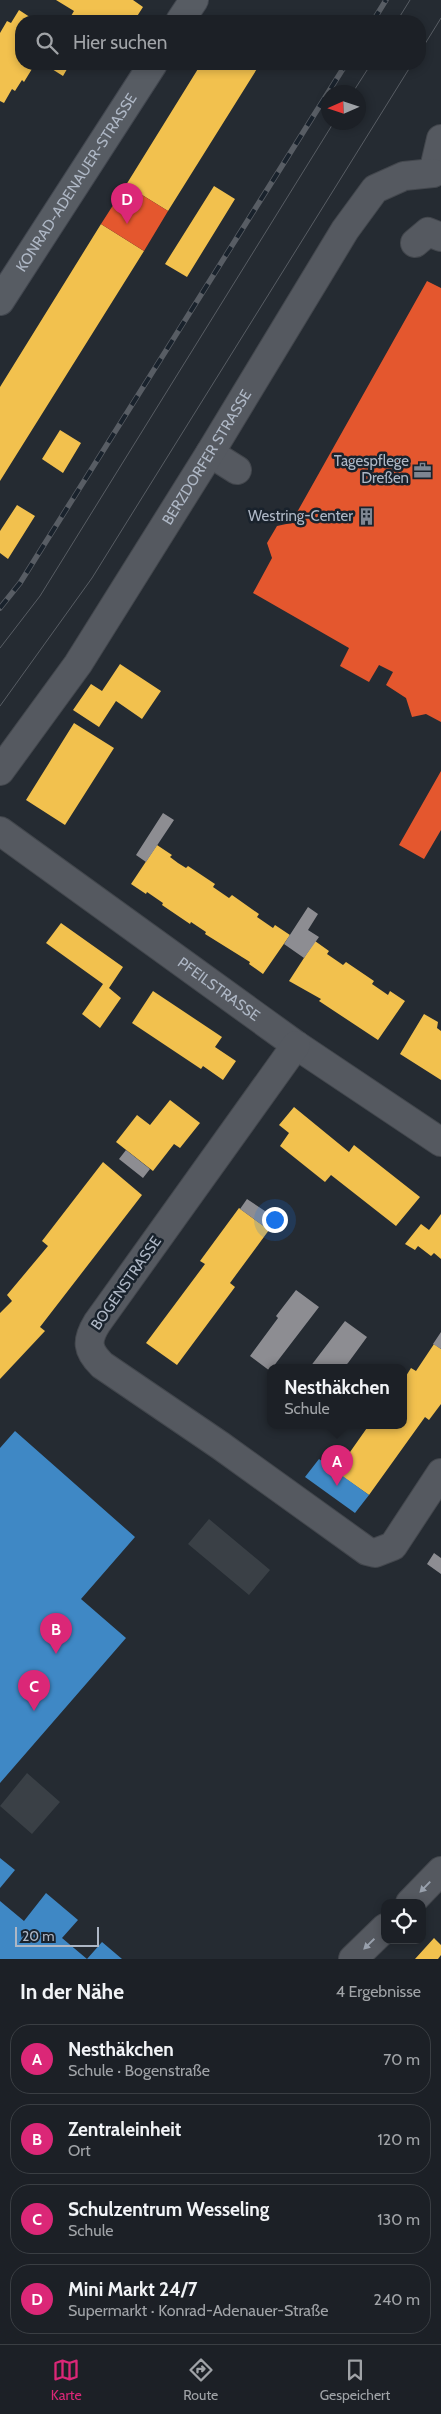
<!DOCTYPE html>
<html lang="de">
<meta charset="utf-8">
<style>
body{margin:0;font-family:Cabin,sans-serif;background:#25282e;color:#f1f3f6}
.controls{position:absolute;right:15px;bottom:15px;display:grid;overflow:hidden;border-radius:10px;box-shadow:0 2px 8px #0003}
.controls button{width:45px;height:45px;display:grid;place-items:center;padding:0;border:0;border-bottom:1px solid #3a3e43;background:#1c2026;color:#f1f3f6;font:25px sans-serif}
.compass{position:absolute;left:321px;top:85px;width:45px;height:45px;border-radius:50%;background:#1c2026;box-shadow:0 2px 8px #0003;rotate:267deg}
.scale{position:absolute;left:15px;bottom:12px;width:84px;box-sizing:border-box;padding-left:5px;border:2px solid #aeb7c5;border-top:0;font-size:14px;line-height:18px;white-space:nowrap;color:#aeb7c5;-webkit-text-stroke:4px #19222c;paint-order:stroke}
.you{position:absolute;left:274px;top:1219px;width:18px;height:18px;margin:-12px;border:4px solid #fff;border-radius:50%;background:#1a73e8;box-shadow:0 0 0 8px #1a73e833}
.badge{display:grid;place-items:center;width:32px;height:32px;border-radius:50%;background:#db2777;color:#fff;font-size:16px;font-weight:700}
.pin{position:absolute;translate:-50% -41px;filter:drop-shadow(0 1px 2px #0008)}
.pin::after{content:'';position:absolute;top:26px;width:18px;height:15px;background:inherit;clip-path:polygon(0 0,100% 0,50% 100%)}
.popup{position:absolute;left:267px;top:1364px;width:140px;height:65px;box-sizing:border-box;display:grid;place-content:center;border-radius:10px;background:#1c2026;filter:drop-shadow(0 1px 4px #0005);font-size:16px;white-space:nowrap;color:#a0a3a7}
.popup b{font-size:19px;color:#f1f3f6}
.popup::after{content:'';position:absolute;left:50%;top:100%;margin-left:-10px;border:10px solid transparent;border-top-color:#1c2026}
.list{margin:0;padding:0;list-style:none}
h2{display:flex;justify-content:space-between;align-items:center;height:65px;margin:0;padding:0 20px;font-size:21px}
h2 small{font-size:16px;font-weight:400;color:#a0a3a7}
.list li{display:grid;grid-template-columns:32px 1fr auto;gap:15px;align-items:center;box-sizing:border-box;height:70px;margin:0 10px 10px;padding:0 10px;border:1px solid #3a3e43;border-radius:20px}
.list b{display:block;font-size:19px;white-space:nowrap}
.list p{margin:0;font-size:16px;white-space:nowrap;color:#a0a3a7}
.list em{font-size:16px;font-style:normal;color:#a0a3a7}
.icon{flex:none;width:28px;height:28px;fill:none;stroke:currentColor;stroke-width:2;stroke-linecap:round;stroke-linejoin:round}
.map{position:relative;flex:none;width:441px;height:1959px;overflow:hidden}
.search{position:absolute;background:#1c2026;box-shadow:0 2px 8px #0003;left:15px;right:15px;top:15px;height:55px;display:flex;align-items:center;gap:12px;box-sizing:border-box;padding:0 18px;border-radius:20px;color:#a0a3a7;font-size:19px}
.sheet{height:385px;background:#1c2026}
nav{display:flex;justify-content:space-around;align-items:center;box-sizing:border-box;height:70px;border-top:1px solid #3a3e43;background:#1c2026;font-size:14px;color:#a0a3a7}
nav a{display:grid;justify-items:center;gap:2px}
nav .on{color:#db2777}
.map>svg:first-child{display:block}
</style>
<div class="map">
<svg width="441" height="1959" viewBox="0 0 441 1959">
<rect width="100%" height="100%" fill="#252b32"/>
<path fill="#f2c14e" d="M56 0H133L143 7 134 21H68L74 11Z
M19 10 36 21H21V64H35L24 82 22 80 15 91 12 89 4 103 0 101V33L7 21 11 23Z
M44 64H70L63 76Z
M201 64H260L168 211 126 185Z
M214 186 235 199 187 277 165 264Z
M101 224 144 251 0 481V387Z
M60 430 81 443 63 473 42 459Z
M17 505 35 516 8 559 0 553V531Z
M120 664 161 691 142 719 116 701 99 727 73 710 91 684 102 691Z
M74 723 114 748 65 825 26 800Z
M157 845 172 855 170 857 178 863 186 868 188 866 215 884 213 887 229 898 232 895 259 914 257 917 273 928 275 925 290 935 263 974 249 964 250 962 205 934 206 932 191 922 190 924 162 905 163 903 147 892 146 894 131 884Z
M61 923 123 967 109 988 121 998 100 1028 82 1014 103 984 46 943Z
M315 941 329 951 327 954 343 965 346 962 374 981 372 984 388 995 390 991 405 1001 378 1040 319 1001 321 999 289 981Z
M153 991 222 1037 215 1047 236 1061 223 1080 203 1066 201 1069 132 1023Z
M424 1014 438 1022 437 1028 441 1031V1080L400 1054Z
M170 1100 200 1123 180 1148 174 1144 153 1171 116 1142 137 1115 150 1125Z
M294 1107 349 1152 354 1145 420 1197 396 1226 331 1175 325 1182 280 1146 289 1133 279 1125Z
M103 1162 142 1195 40 1327 45 1331 0 1379V1313L12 1301 7 1295 48 1246 42 1241Z
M239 1208 269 1230 230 1283 235 1287 177 1365 146 1343 205 1264 200 1261Z
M441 1214V1259L434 1253 431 1256 418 1246 415 1250 405 1244 421 1224 429 1230Z
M434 1344 441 1349V1404L429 1420 425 1417 369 1495 336 1472 369 1425H403V1375L406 1376 411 1368 416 1371Z
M434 1938 441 1945V1955L438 1959H415Z"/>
<path fill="#e4572e" d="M126 185 168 211 144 251 101 224Z
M427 281 441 288V722L426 714 412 717 406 698 386 685 393 672 379 665 369 682 340 666 349 648 253 593 272 558 267 543 277 526 291 523Z
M441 771V830L424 859 399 845Z"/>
<path fill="#3f88c5" d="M15 1431 135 1537 81 1599 126 1638 0 1783V1448Z
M319 1459 369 1495 355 1513 305 1477Z
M0 1858 15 1870 0 1888Z
M46 1893 78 1920 62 1938 87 1959H0V1901L24 1921Z
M102 1942 122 1959H87Z"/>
<path fill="#8d8d92" d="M163 813 174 820 146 862 136 855Z
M308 907 318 914 308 930 319 937 304 958 284 944Z
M126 1150 150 1169 143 1178 119 1159Z
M247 1199 277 1219 269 1230 240 1209Z
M296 1290 319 1307 273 1367H271L270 1371 250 1356 278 1318 276 1316Z
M345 1321 367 1337 348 1363 344 1367H310Z
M441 1332V1349L433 1344Z
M434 1553 441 1558V1574L427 1564Z"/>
<path fill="#3a4046" d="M209 1519 270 1570 249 1595 188 1544Z
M27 1773 60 1802 32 1834 0 1806Z"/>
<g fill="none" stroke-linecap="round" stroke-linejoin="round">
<defs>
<g id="minor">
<path d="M433 173 441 139"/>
<path d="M415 243 428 232 441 237"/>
<path d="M210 453 237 470"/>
<path id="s1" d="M0 771 78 664 210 453 345 230 375 189 404 176 433 173"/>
<path id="s2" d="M0 831 296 1045 441 1142"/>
<path d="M296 1045 97 1323C86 1341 87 1350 102 1365L221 1446 367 1551 375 1553 393 1546 441 1473"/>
<path d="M410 1903 441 1871"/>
<path d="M353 1959 385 1928"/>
</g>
<g id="major">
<path d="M180 21 194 0"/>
<path id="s3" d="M0 301 153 64"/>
</g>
</defs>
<use href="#minor" stroke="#43474d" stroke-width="30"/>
<use href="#major" stroke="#42474f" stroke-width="30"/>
<use href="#minor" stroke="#555960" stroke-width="28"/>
<use href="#major" stroke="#575c63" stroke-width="28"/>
<path stroke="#585d64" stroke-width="1" d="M397 21 410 0
M420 52 441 18
M353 92 371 64
M0 648 40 596 334 122
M0 706 92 578 412 64"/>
<defs>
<path id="rail" d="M373 21 386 0
M0 608 20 583 346 64"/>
</defs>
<use href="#rail" stroke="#585d64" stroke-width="5.5"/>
<use href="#rail" stroke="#19222c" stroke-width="4" stroke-dasharray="11" stroke-linecap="butt"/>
</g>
<defs><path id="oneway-solid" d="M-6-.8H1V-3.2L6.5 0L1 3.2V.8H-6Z" transform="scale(1.25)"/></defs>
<g fill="#98a0ac">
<use href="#oneway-solid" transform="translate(425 1887) rotate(134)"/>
<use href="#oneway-solid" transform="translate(369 1944) rotate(136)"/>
</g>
<defs>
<symbol id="office-bare" viewBox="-9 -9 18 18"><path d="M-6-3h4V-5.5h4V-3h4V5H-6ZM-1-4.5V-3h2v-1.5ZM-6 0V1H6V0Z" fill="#7e8692" stroke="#19222c" stroke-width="2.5" paint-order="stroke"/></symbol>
<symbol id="building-bare" viewBox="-9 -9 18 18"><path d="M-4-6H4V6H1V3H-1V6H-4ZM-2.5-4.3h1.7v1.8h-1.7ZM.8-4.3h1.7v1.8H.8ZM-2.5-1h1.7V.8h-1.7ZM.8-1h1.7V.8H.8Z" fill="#7e8692" stroke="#19222c" stroke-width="2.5" paint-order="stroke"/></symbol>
</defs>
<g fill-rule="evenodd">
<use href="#office-bare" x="410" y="458" width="25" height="25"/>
<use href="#building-bare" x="354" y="504" width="25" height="25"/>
</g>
<g text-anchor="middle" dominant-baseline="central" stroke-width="5" stroke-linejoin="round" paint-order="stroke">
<g font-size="15" fill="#aeb7c5" stroke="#19222c">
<text stroke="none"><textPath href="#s3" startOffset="141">KONRAD-ADENAUER-STRASSE</textPath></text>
<text stroke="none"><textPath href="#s1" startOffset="376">BERZDORFER STRASSE</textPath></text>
<text stroke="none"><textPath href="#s2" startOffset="270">PFEILSTRASSE</textPath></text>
<text transform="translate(126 1283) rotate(-55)">BOGENSTRASSE</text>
</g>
<g font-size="15" fill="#aeb7c5" stroke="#19222c" text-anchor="end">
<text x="409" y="461">Tagespflege<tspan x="409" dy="17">Dreßen</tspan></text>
<text x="353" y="516">Westring-Center</text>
</g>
</g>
</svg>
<div class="controls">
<button><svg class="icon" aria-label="locate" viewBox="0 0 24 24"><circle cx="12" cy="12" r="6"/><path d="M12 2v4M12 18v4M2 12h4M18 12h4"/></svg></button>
</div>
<svg class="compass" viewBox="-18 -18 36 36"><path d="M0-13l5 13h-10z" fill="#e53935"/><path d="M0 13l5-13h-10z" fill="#a0a3a7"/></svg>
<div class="scale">20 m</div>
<div class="you"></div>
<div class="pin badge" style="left:337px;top:1486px">A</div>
<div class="popup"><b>Nesthäkchen</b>Schule</div>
<div class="pin badge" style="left:56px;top:1654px">B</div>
<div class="pin badge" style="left:34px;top:1711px">C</div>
<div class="pin badge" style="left:127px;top:224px">D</div>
<div class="search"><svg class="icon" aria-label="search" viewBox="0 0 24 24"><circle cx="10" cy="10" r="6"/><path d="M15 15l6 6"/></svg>Hier suchen</div>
</div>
<section class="sheet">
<h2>In der Nähe<small>4 Ergebnisse</small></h2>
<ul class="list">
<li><span class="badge">A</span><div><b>Nesthäkchen</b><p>Schule · Bogenstraße</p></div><em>70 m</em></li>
<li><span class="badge">B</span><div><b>Zentraleinheit</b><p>Ort</p></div><em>120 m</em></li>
<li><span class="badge">C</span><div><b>Schulzentrum Wesseling</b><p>Schule</p></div><em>130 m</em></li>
<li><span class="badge">D</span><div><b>Mini Markt 24/7</b><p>Supermarkt · Konrad-Adenauer-Straße</p></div><em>240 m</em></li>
</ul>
</section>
<nav>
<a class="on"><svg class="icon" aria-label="map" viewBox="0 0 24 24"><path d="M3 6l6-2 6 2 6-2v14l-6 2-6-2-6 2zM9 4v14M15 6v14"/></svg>Karte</a>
<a><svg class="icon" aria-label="directions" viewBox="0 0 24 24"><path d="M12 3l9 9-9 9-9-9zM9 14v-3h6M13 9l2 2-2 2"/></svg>Route</a>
<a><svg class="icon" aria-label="saved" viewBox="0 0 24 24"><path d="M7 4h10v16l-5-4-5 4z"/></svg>Gespeichert</a>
</nav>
